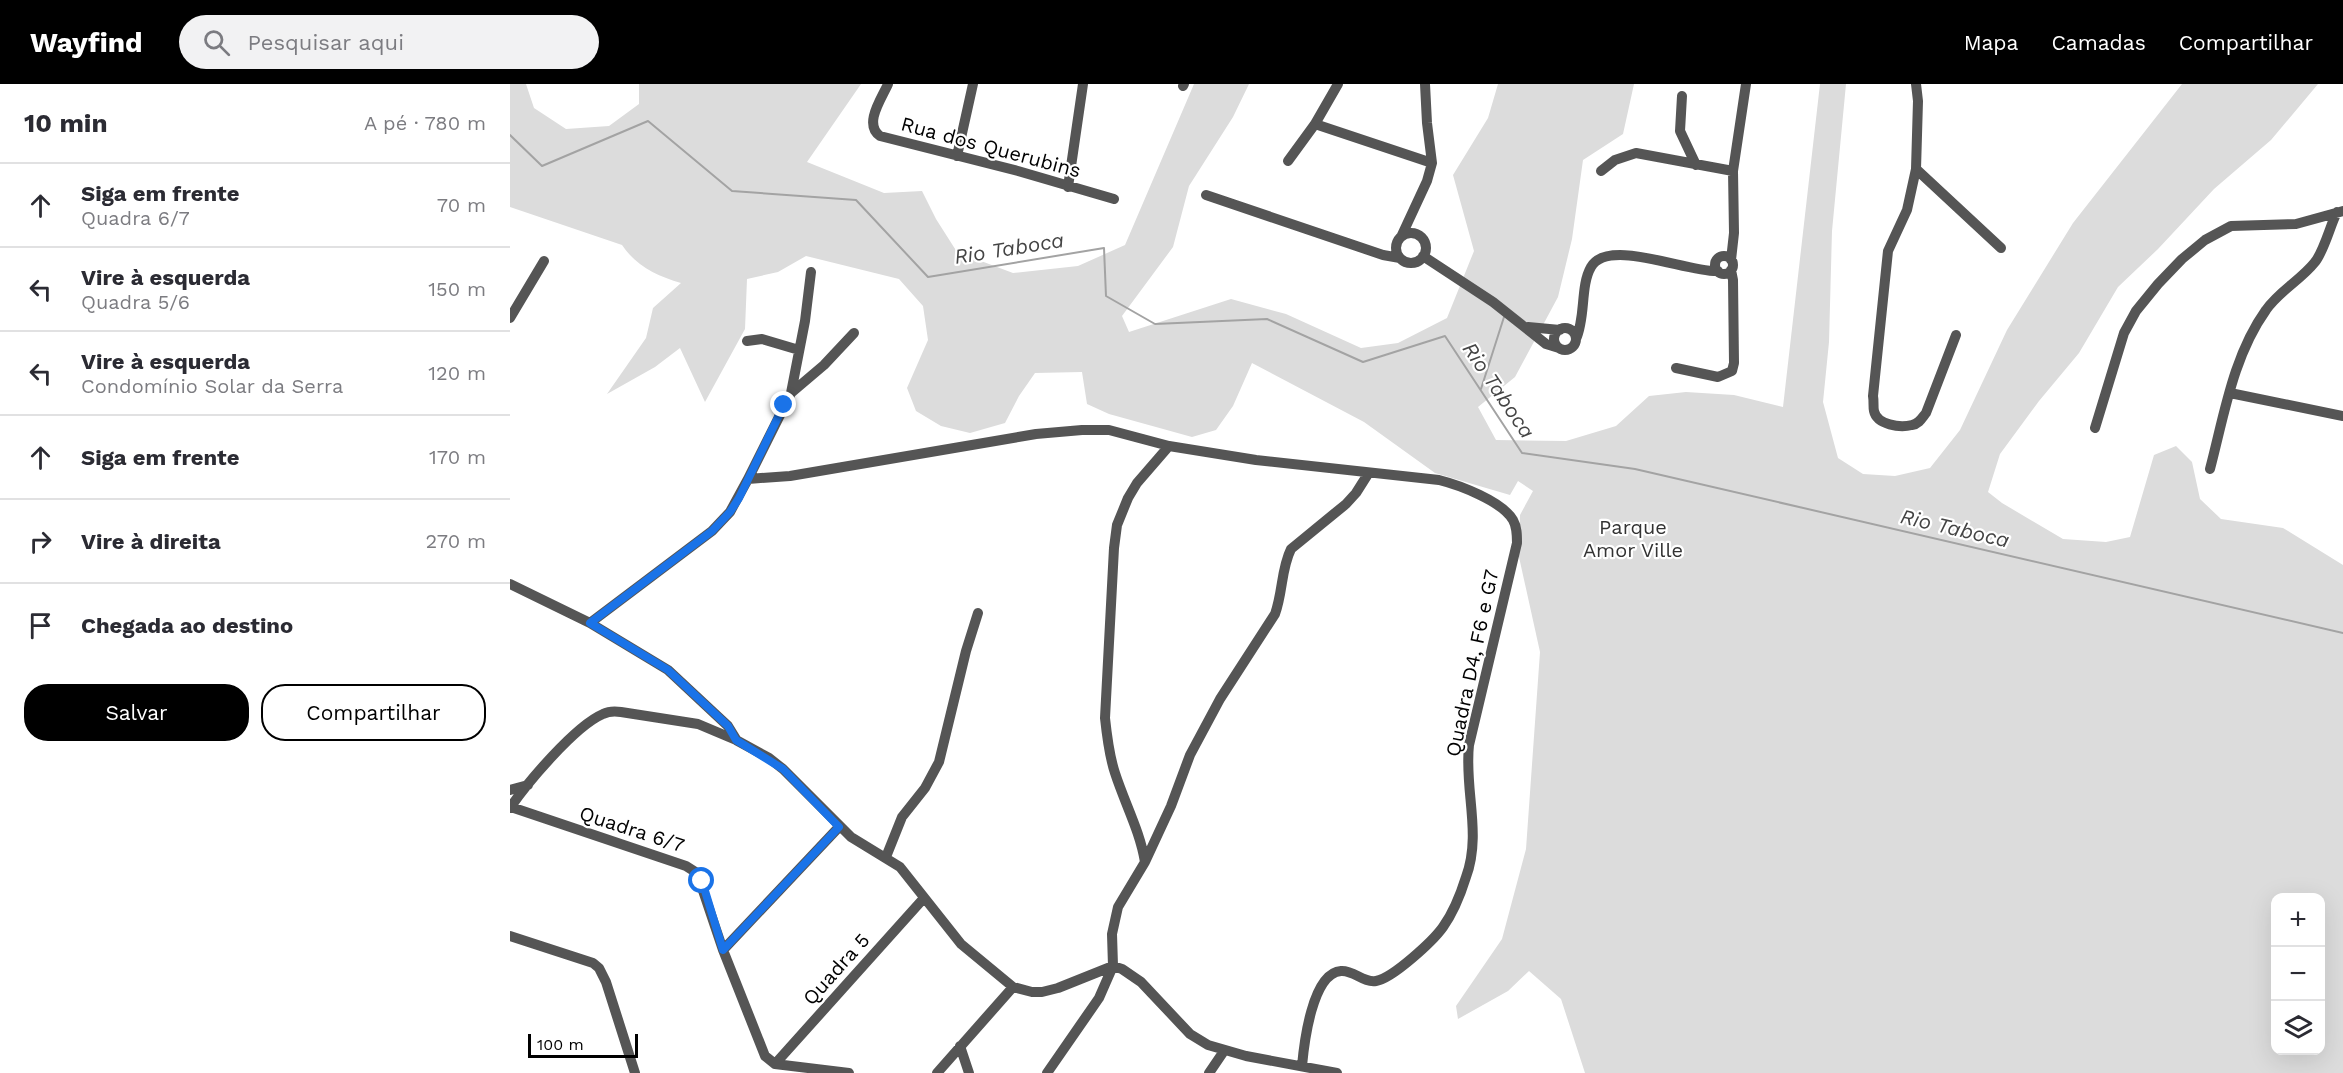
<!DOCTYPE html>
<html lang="pt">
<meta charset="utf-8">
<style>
body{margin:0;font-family:"Work Sans",sans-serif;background:#f2f2f3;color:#2b2b33}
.controls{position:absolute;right:18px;bottom:18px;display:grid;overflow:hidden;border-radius:12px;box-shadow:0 6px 24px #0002}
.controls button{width:54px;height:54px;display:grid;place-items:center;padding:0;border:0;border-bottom:2px solid #e1e1e2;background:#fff;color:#2b2b33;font:30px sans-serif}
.scale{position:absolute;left:18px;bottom:15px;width:110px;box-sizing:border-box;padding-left:6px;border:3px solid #000;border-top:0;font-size:16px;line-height:21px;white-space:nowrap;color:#000;-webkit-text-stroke:4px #fff;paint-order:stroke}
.stop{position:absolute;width:18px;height:18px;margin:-14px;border:4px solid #1a73e8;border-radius:50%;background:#fff}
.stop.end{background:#1a73e8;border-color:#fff;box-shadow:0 2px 6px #0008}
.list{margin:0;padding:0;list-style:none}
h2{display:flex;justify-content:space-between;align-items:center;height:78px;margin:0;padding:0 24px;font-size:26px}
h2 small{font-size:20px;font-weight:400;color:#7c7c81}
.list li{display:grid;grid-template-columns:39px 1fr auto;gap:18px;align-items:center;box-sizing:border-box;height:84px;padding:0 24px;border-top:2px solid #e1e1e2}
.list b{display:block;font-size:22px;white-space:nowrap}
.list p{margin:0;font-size:20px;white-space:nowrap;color:#7c7c81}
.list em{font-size:20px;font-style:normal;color:#7c7c81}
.actions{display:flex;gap:12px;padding:18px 24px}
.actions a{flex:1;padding:14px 0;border:2px solid #000;border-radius:24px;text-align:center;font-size:21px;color:#000}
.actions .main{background:#000;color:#fff}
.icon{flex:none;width:33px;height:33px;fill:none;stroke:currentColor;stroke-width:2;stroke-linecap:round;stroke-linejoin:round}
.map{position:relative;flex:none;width:1833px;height:989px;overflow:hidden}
header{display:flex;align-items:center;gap:36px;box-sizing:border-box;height:84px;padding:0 30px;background:#000;color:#fff}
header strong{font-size:28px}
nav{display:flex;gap:33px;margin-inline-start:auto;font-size:21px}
.search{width:420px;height:54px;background:#f2f2f3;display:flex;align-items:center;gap:15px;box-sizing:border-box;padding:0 21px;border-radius:33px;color:#7c7c81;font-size:22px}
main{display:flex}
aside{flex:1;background:#fff}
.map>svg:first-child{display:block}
</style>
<header>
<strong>Wayfind</strong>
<div class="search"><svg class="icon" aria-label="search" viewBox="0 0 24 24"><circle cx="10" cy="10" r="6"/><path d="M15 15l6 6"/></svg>Pesquisar aqui</div>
<nav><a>Mapa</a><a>Camadas</a><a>Compartilhar</a></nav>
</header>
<main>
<aside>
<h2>10 min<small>A pé · 780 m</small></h2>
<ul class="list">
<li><svg class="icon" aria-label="ahead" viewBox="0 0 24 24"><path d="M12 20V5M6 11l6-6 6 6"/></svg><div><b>Siga em frente</b><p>Quadra 6/7</p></div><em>70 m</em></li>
<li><svg class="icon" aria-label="left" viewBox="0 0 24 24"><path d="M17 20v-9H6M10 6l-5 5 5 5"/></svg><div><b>Vire à esquerda</b><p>Quadra 5/6</p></div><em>150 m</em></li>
<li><svg class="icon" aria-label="left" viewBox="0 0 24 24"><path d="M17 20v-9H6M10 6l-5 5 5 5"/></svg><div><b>Vire à esquerda</b><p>Condomínio Solar da Serra</p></div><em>120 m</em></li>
<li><svg class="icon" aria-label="ahead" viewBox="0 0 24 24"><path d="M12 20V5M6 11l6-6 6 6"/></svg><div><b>Siga em frente</b></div><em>170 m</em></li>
<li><svg class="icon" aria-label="right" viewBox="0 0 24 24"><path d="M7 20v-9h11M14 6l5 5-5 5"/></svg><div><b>Vire à direita</b></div><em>270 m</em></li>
<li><svg class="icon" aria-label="arrive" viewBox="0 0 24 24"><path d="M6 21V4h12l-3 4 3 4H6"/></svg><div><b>Chegada ao destino</b></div></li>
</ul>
<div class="actions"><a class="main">Salvar</a><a>Compartilhar</a></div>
</aside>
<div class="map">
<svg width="1833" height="989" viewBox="0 0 1833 989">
<rect width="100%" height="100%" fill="#fff"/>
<path fill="#dcdcdc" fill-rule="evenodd" d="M0 0H16L24 24 56 45 99 42 129 20V0H351L297 78 374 109 412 107 426 135 447 168 503 189 568 182 615 161 684 0H739L723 33 679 102 663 163 612 232 619 248 721 215 776 230 851 264 888 259 937 234 964 167 943 91 978 34 988 0H1124L1113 50 1073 76 1062 155 1048 213 1005 293 968 323 986 356 1056 357 1106 342 1139 312 1176 308 1224 311 1273 323 1310 0H1336L1322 147 1319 258 1313 318 1328 374 1353 390 1385 392 1420 384 1450 346 1497 246 1563 139 1672 0H1808L1761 56 1704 105 1648 165 1608 203 1569 269 1529 317 1490 370 1478 408 1492 419 1553 455 1596 458 1620 453 1644 371 1666 362 1682 378 1690 415 1711 435 1773 444 1833 481V989H1075L1051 915 1019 887 998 907 948 935 946 922 992 855 1016 765 1030 568 1009 473 1010 431 1023 407 1008 397 1000 411 925 389 854 338 742 279 723 322 706 346 682 353 599 330 577 320 572 288 525 289 509 312 495 339 460 349 431 342 406 327 397 304 418 256 413 222 389 195 296 172 268 188 237 195 235 245 195 318 170 264 145 283 97 310 136 254 143 224 171 199C147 192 126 182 112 161L0 123ZM1766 814H1810V966H1766Z"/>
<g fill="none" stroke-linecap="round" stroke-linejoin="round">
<path stroke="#a3a3a3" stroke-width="2" d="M0 51 32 82 138 37 222 107 346 116 418 193 594 164 596 212 645 240 757 235 853 278 935 252 1012 369 1125 385 1833 549
M971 305 994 233"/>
<path stroke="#555" stroke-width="10" d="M378 0C372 14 353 40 370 52L508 87 604 115
M1406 0 1408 17 1406 85 1397 126 1378 167 1363 312C1364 317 1363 323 1364 327 1367 341 1390 344 1402 341 1409 340 1412 334 1416 329L1446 251
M673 2 674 0
M1172 12 1170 47 1186 81
M805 40 922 79
M447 72 463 0
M778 77 805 40 828 0
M1406 85 1491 164
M1091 87 1105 76 1126 69 1223 87
M558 103 573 0
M696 111 873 171 890 174
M886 164a15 15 0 1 1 30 0a15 15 0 1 1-30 0Z
M891 153 917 97 922 79 917 39 915 0
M913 172 983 218 1036 260 1049 264
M1205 181a9 9 0 1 1 18 0a9 9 0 1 1-18 0Z
M1221 176 1224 149 1223 87 1236 0
M0 234 34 177
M1018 243 1050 246
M1044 255a11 11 0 1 1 22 0a11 11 0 1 1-22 0Z
M1066 255C1076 233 1070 202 1081 183 1098 153 1179 189 1208 187
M237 257 252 255 289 266
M1166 284 1208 293 1222 287 1224 279 1223 196 1221 186
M281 309 295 237 301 188
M1720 309 1833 332
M1585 344 1614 249 1626 227 1648 200 1672 175 1695 156 1721 142 1786 140 1833 127
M1700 385C1714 332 1723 272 1756 226 1769 207 1791 196 1805 178 1814 167 1820 142 1827 128
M238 395 281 309 314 281 344 249
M0 500 80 539 158 586 218 642 226 655
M80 539 202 447 220 428 238 395 280 392 526 350 572 346H599L659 362 746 376 929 396C949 401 992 417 1003 436 1007 443 1007 451 1007 459L959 661C954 705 972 750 956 793 951 809 943 829 933 843 923 857 883 894 866 897 853 899 844 886 831 887 802 889 794 960 792 982
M0 706 18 701
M1 723 176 782 187 789 213 866 255 972 265 980 339 989
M0 724C17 699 65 642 93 630 99 627 105 627 111 628L188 640 226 656 259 674 273 685 341 753 390 783 451 860 503 903 522 908H532L548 904 603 882 612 885 631 898 680 950 698 961 736 972 827 989
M376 773 392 733 415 704 429 678 456 567 468 529
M635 778 661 722 680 671 710 615 765 530C773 508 771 485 781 465L836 420 846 409 858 390
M0 852 83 879 89 884 96 898 125 989
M213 866 329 743
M450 962 459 989
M265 980 414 814
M427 989 503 903
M537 989 589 914 603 882 602 850 608 823 635 778C630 747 615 720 605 689 599 671 597 653 595 634L604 464 607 441 618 414 627 399 659 362
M699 989 714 967"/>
</g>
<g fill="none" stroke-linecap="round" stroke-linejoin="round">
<path stroke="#1a73e8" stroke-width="8" d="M192 797 213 866 329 743 273 685 226 656 218 642 158 586 80 539 202 447 220 428 229 414 274 321"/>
</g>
<g text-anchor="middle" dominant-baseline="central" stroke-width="4.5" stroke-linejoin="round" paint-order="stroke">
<g font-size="20" fill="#000" stroke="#fff">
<text transform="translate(481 63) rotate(15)">Rua dos Querubins</text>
<text transform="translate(962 579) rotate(-78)">Quadra D4, F6 e G7</text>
<text transform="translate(122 745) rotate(18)">Quadra 6/7</text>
<text transform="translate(326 885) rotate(-48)">Quadra 5</text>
</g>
<g font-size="20" fill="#333" stroke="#fff">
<text x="1123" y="443">Parque<tspan x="1123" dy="23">Amor Ville</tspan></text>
</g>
<g font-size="21" font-style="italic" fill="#444" stroke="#fff">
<text transform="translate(499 164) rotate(-9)">Rio Taboca</text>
<text transform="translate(989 306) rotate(56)">Rio Taboca</text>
<text transform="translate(1445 444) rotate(13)">Rio Taboca</text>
</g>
</g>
</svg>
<div class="controls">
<button>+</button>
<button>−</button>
<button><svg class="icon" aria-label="layers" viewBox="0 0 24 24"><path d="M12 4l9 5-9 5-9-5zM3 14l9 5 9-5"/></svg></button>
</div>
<div class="scale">100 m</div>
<div class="stop" style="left:192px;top:797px"></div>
<div class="stop end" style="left:274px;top:321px"></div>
</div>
</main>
